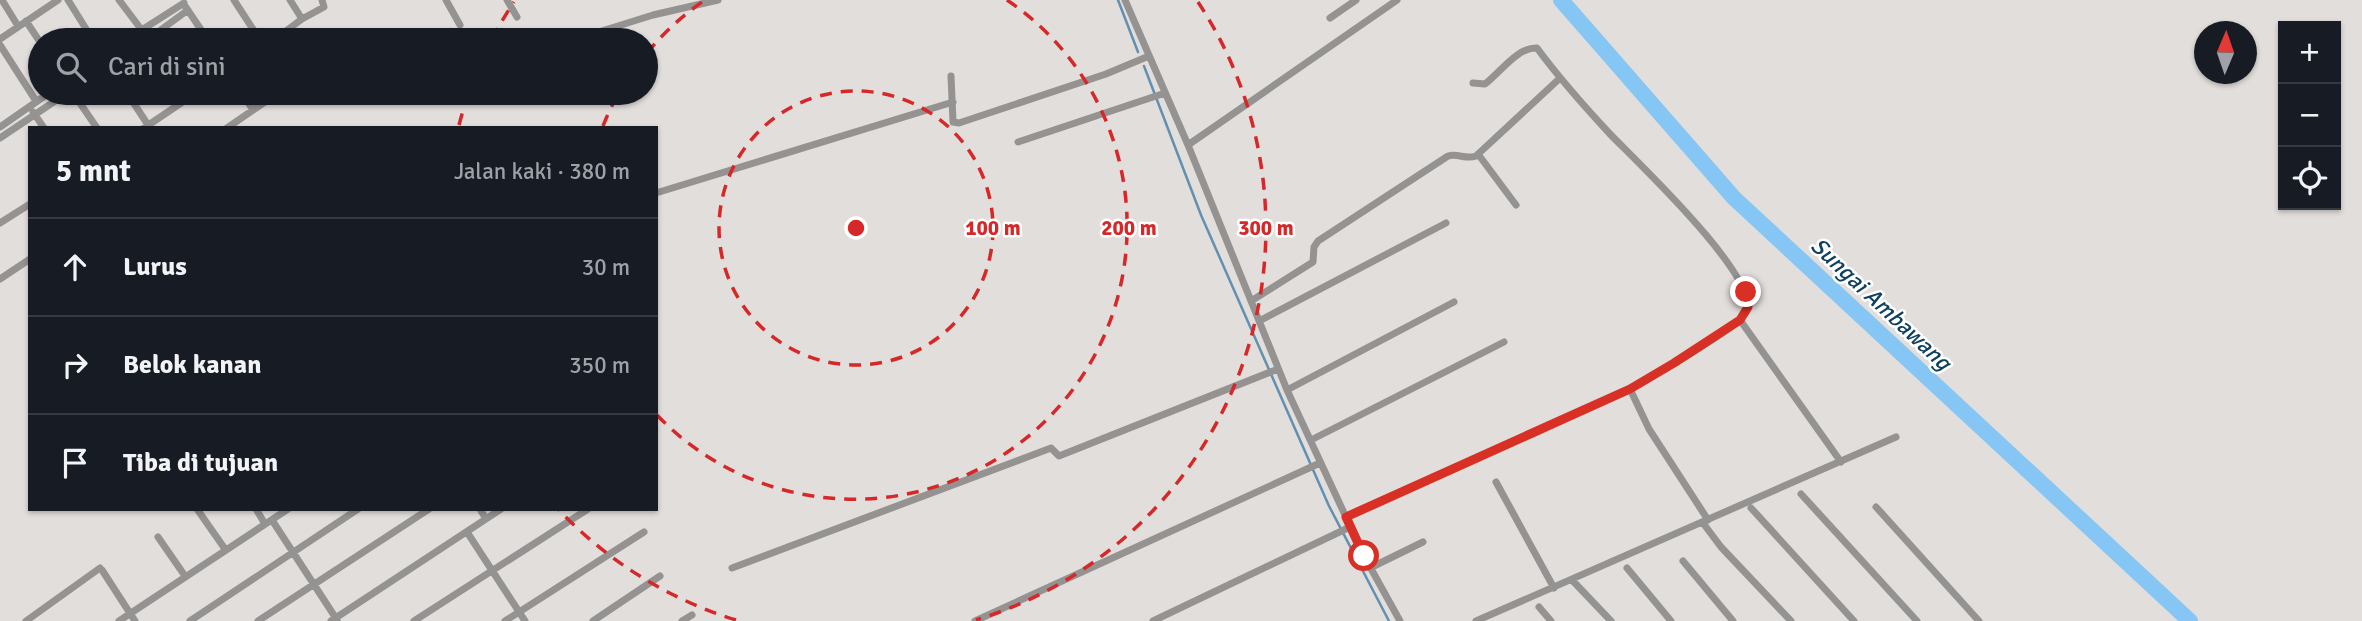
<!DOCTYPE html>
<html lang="id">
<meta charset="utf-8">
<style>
body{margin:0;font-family:Signika,sans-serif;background:#20242c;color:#f1f3f6}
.controls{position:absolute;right:21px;top:21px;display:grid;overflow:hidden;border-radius:0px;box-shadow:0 2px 5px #0004}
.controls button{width:63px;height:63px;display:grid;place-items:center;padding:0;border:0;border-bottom:2px solid #363941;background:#171b24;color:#f1f3f6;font:35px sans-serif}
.compass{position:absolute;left:2194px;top:21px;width:63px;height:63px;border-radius:50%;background:#171b24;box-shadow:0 2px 5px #0004;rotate:2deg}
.stop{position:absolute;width:21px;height:21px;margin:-16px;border:5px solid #d93025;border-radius:50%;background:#fff}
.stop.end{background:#d93025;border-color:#fff;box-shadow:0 2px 7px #0008}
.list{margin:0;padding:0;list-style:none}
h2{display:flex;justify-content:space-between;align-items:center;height:91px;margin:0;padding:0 28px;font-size:30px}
h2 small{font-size:23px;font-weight:400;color:#9ea1a6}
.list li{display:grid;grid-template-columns:46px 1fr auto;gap:21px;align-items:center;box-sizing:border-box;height:98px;padding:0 28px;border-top:2px solid #363941}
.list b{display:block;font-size:26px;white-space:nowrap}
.list em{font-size:23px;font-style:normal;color:#9ea1a6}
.icon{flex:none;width:38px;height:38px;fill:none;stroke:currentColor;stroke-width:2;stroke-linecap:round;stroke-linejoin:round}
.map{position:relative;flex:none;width:2362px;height:621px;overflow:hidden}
.search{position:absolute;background:#171b24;box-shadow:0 2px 5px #0004;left:28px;top:28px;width:630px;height:77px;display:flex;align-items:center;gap:18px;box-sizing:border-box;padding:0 24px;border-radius:38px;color:#9ea1a6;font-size:26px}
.panel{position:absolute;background:#171b24;box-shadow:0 2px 5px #0004;left:28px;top:126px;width:630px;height:385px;border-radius:0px}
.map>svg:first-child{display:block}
</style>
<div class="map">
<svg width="2362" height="621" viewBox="0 0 2362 621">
<rect width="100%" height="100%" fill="#e1dedb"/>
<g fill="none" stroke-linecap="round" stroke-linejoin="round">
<path stroke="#6390b1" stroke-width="2.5" d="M1118 0 1138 52
M1144 66 1201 215 1329 506 1389 621"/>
<path stroke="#85c6f5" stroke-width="16" d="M1561 0 1734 198 2190 621"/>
<path stroke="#959392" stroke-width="7" d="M2 0 18 26
M68 0 93 40
M119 0 144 33
M234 0 260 40
M290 0 302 19
M446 0 460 25
M507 0 517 17
M1125 0 1188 145 1287 390 1364 556 1400 621
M185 6 208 40
M1330 18 1356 0
M26 21 40 42
M0 39 58 0
M126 40 184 3
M147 40 188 10
M274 40 302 19 324 7 322 0
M573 40 653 15 718 0
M0 45 36 101
M951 76 953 122 959 123 1106 74 1149 56
M73 93 97 128
M127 93 148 125
M242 93 253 110
M403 95 410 93
M33 112 44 128
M0 127 49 93
M144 128 196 93
M227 128 278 93
M0 138 67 93
M1018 142 1165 93
M1188 145 1397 0
M1478 154 1516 205
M656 193 953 102
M0 223 30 204
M0 279 30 259
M1251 301 1313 262 1314 247 1318 241 1448 156C1458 153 1466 160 1476 156L1559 79
M1740 320 1841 462
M1259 321 1446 223
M1630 389 1649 429 1708 520
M1287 390 1454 302
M1311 440 1504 342
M1496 482 1554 588
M1801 494 1917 621
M1876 507 1979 621
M1751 508 1854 621
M197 509 225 549
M256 509 265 524
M480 509 486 519
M1346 517 1630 389C1651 377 1737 329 1746 312 1763 280 1634 159 1610 134 1584 106 1559 78 1537 48 1517 47 1500 73 1485 84L1473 83
M272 520 337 620
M1703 523 1721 547 1791 621
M467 532 525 621
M158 537 185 576
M1683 561 1733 621
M732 568 1051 448 1059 456 1278 369
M1370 568 1423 542
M1627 568 1671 621
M102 570 135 621
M1572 580 1611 621
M1539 607 1551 621
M26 621 100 568
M119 621 288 509
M190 621 358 509
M258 621 429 509
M331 621 501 509
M414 621 588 509
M505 621 644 532
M593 621 660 576
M682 621 692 615
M975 621 1320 463
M1153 621 1350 527
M1476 621 1896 437"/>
</g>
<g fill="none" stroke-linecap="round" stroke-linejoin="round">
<path stroke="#d93025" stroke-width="9" d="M1364 556 1346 517 1630 389 1674 363 1740 320 1748 307 1746 292"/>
</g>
<g fill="none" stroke="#d62828" stroke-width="3.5" stroke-dasharray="12 9">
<circle cx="856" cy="228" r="137"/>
<path d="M603 126A273 273 0 0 1 618 94M647 53A273 273 0 0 1 705 0M1007 0A273 273 0 1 1 656 414"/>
<path d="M736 620A410 410 0 0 1 559 510M459 125A410 410 0 0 1 468 95M492 39A410 410 0 0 1 514 2M1198 2A410 410 0 0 1 976 620"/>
</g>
<g text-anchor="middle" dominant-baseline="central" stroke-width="5" stroke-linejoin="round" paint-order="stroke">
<g font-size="23" font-style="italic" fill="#0e4060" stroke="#fff">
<text transform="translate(1881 304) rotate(43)">Sungai Ambawang</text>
</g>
</g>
<circle cx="856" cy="228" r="10" fill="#d62828" stroke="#fff" stroke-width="3.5"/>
<g font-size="21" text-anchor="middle" font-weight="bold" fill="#d62828" stroke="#fff" stroke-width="5" stroke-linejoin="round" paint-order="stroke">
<text x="993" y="235">100 m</text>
<text x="1129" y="235">200 m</text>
<text x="1266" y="235">300 m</text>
</g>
</svg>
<div class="controls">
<button>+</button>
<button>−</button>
<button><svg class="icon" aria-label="locate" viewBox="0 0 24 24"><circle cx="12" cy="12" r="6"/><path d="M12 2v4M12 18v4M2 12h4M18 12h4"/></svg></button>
</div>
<svg class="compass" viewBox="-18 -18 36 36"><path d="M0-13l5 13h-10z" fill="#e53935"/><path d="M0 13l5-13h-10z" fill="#9ea1a6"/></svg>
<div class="stop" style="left:1364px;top:556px"></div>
<div class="stop end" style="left:1746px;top:292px"></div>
<div class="search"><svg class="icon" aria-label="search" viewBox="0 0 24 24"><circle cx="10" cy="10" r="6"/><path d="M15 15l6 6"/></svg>Cari di sini</div>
<section class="panel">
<h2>5 mnt<small>Jalan kaki · 380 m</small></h2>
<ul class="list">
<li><svg class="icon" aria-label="ahead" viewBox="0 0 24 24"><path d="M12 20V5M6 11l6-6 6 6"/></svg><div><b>Lurus</b></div><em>30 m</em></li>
<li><svg class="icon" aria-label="right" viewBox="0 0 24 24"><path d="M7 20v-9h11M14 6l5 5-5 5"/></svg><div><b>Belok kanan</b></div><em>350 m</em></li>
<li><svg class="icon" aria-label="arrive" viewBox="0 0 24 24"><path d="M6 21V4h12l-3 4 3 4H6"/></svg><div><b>Tiba di tujuan</b></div></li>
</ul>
</section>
</div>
